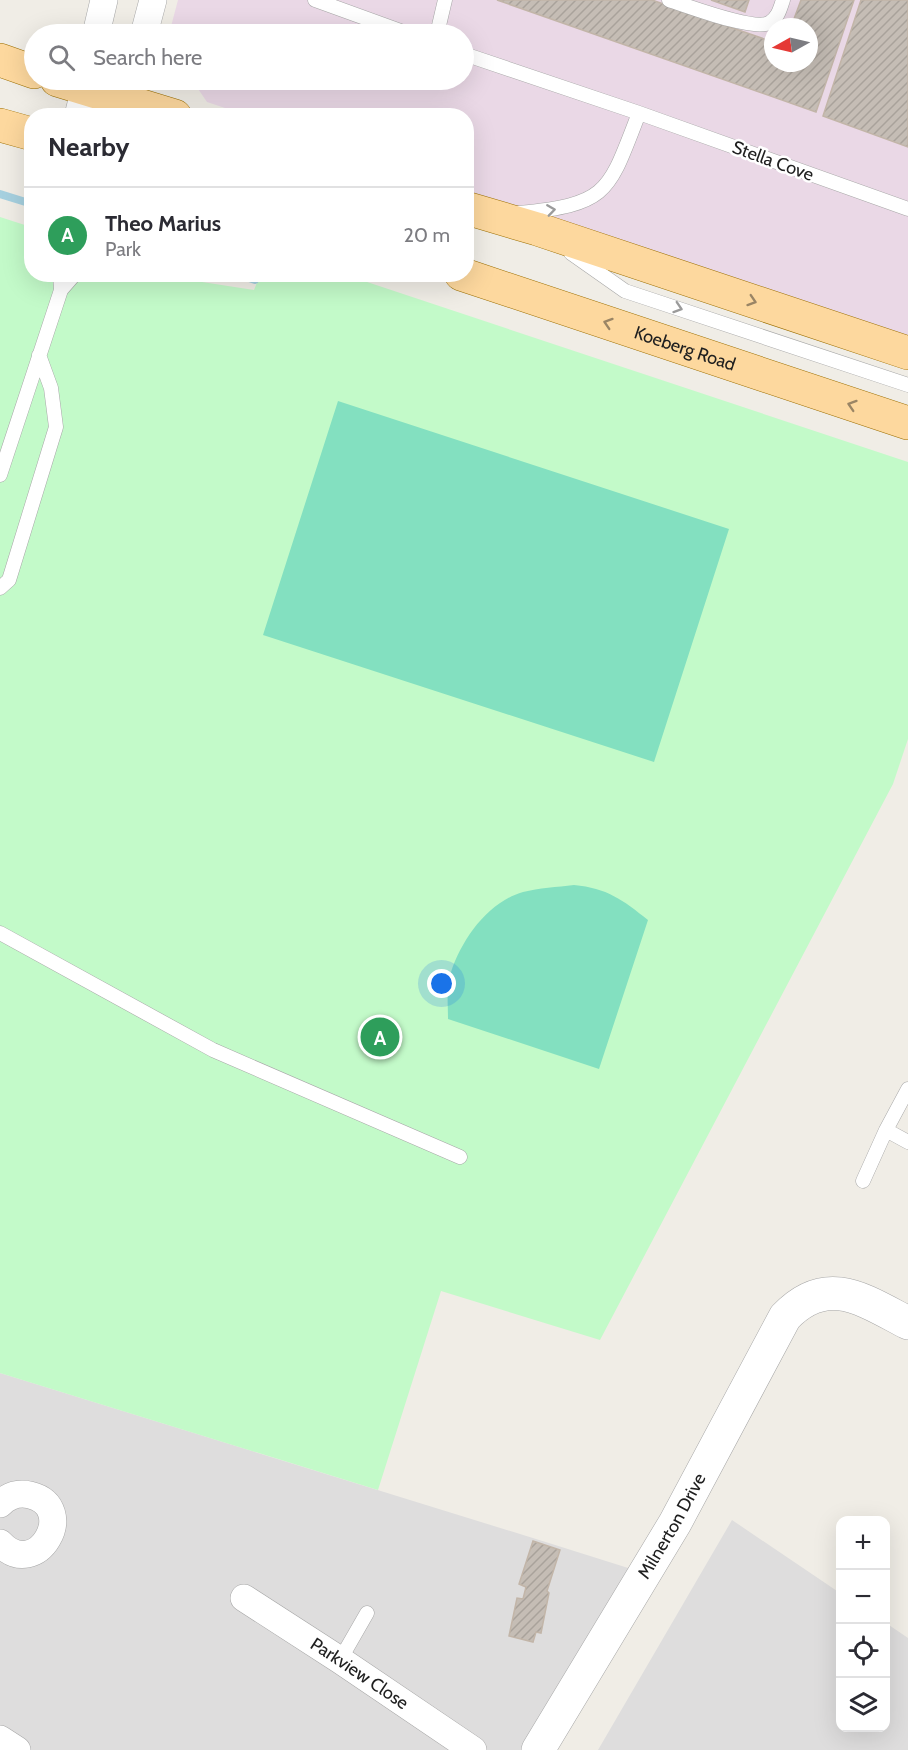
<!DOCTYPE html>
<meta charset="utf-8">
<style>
body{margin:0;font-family:Cabin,sans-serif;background:#f7f7f7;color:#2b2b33}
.controls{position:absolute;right:18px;bottom:18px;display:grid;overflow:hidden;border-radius:12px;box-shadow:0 6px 24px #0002}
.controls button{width:54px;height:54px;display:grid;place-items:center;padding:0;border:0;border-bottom:2px solid #e1e1e2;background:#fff;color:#2b2b33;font:30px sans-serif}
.compass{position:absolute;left:764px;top:18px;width:54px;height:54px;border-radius:50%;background:#fff;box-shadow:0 6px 24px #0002;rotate:262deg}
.you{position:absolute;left:442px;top:984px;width:21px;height:21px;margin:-15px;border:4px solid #fff;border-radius:50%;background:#1a73e8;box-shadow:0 0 0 9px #1a73e833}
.badge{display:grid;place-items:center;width:39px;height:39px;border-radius:50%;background:#1a73e8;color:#fff;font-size:20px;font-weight:700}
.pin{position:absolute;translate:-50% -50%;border:3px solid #fff;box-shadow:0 2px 6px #0006}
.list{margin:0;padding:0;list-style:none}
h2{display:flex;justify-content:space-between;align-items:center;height:78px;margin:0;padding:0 24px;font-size:26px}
h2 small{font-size:20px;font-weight:400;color:#7c7c81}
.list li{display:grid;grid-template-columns:39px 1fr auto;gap:18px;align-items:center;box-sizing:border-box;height:96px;padding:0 24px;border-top:2px solid #e1e1e2}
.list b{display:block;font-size:22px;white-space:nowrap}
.list p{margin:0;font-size:20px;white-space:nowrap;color:#7c7c81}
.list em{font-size:20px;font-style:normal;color:#7c7c81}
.icon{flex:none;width:33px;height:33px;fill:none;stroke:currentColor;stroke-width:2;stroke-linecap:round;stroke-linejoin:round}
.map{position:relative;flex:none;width:908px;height:1750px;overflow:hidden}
.search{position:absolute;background:#fff;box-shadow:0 6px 24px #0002;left:24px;top:24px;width:450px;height:66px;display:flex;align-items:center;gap:15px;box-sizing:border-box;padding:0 21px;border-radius:33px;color:#7c7c81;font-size:22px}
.panel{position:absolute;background:#fff;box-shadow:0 6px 24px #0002;left:24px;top:108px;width:450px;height:174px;border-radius:24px}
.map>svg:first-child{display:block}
</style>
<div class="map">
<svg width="908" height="1750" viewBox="0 0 908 1750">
<defs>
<pattern id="building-hatch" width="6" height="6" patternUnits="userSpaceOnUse" patternTransform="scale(1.5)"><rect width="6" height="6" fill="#c5bdb5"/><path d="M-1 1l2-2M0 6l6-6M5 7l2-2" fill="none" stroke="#a9a29b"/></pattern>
</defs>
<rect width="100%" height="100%" fill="#f0ede6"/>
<path fill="#dedddd" d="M0 1373 552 1544 644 1573 538 1750H0Z
M732 1520 840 1593V1728H886V1623L908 1638V1750H598Z"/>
<path fill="#ead8e6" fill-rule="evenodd" d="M178 0H908V343L467 191 466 116 246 115 207 102 192 80H464V34H169ZM773 27H809V63H773Z"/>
<path fill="#c3fac9" d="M0 217 31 227 32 274 173 275 189 280 254 290 260 275H346L908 462V739L893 784 600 1340 441 1291 378 1490 0 1373Z"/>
<path fill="#83e0c0" d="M338 401 729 529 654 762 263 635Z
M574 885C607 888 623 900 648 920L599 1069 448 1019C448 1004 446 986 451 972 462 939 488 902 523 892 539 888 557 887 574 885Z"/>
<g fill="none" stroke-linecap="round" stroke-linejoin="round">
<path stroke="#a6d0df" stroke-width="8" d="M0 194 32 204
M237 274 255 280"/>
</g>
<path fill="url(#building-hatch)" stroke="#c2b5a8" stroke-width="1.5" d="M497 0H652L773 42V63H809V27H791L801 0H854L816 112Z
M711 0H749L745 12Z
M861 0H908V147L823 116Z
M533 1541 560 1550 547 1591 549 1593 541 1633 536 1632 533 1642 509 1636 517 1598 523 1599 526 1587 519 1584Z"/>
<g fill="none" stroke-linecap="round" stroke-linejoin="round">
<defs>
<path id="service" d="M315 0 409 34
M669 0C688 6 753 31 769 23 778 18 780 9 783 0
M437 34 445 0
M464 54 639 113 908 209
M519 213C609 204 608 193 639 113
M571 253 625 291 908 385
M61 290 75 274
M0 475 61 290 60 274
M0 588 9 580 56 427 51 388 39 355
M0 933 213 1050 460 1157
M886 1130 908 1142
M863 1181 886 1130 908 1089
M340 1660 367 1613"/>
<g id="minor">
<path d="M96 34 104 0"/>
<path d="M144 34 153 0"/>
<path d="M78 116 87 80"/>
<path d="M125 116 134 80"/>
<path d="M0 1504C8 1496 18 1492 30 1495 80 1507 37 1583 0 1543"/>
<path id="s1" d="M244 1598 340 1660 473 1750"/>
<path d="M0 1739 17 1750"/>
</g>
<g id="tertiary">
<path id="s2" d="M538 1750 675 1523 785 1317C827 1273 864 1300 908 1323"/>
</g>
<g id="primary">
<path d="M0 60 34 72"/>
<path d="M57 80 175 116"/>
<path d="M0 125 32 134"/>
<path d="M466 208 537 229 908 353"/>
<path id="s3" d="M461 274 908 423"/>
</g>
</defs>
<use href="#service" stroke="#a7a7a7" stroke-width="15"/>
<use href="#minor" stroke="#a7a7a7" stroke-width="28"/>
<use href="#tertiary" stroke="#a7a7a7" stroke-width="34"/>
<use href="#primary" stroke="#9b6e00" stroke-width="34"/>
<use href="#service" stroke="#fff" stroke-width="14"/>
<use href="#minor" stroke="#fff" stroke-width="27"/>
<use href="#tertiary" stroke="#fff" stroke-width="33"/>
<use href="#primary" stroke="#fdd89e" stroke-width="33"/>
</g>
<defs><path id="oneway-chevron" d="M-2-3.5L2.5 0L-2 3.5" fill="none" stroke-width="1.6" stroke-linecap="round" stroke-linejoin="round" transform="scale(1.5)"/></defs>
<g stroke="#9b9b9b">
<use href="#oneway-chevron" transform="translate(551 210) rotate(-8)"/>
<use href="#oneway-chevron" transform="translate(678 308) rotate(18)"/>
</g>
<g stroke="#9a8565">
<use href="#oneway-chevron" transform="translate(752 301) rotate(18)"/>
<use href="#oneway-chevron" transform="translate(608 323) rotate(-162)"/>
<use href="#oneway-chevron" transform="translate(852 405) rotate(-162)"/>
</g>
<g text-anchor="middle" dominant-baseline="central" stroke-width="5" stroke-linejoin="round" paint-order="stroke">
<g font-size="18" fill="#202020" stroke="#fff">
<text transform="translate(773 161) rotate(20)">Stella Cove</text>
<text stroke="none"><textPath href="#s3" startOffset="236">Koeberg Road</textPath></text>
<text stroke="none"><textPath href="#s2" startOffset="261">Milnerton Drive</textPath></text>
<text stroke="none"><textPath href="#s1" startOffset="138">Parkview Close</textPath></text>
</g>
</g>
</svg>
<div class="controls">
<button>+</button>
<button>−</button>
<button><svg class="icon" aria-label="locate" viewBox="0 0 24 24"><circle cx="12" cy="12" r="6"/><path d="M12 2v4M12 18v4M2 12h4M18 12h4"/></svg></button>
<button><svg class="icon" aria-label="layers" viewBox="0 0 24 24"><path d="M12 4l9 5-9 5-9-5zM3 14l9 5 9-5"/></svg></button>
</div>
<svg class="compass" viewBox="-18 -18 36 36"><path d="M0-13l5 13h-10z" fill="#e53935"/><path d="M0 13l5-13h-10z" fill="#7c7c81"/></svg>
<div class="you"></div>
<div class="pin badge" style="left:380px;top:1037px;background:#2e9e5b">A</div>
<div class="search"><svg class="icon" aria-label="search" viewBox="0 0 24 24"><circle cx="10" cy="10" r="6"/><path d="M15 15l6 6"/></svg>Search here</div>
<section class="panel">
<h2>Nearby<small></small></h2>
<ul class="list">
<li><span class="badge" style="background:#2e9e5b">A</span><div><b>Theo Marius</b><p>Park</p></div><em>20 m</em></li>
</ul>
</section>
</div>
